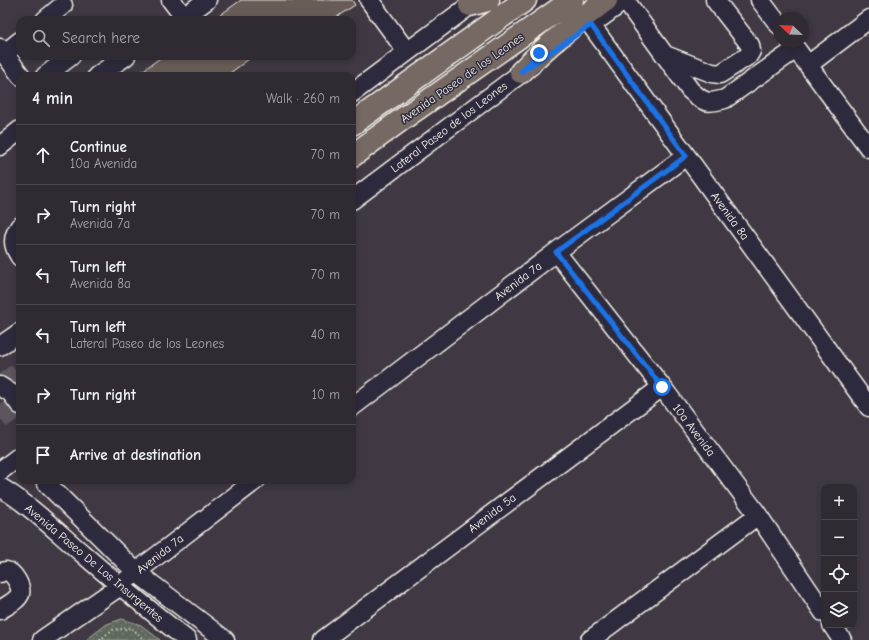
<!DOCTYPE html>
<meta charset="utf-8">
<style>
body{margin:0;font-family:"Comic Neue",sans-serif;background:#38333b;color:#f1f3f6}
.controls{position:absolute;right:12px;bottom:12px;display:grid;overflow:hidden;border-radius:8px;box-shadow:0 2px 6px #0003}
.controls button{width:36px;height:36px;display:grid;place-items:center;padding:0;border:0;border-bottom:1px solid #4b474e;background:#302b33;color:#f1f3f6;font:20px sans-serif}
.compass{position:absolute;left:773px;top:12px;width:36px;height:36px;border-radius:50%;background:#302b33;box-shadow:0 2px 6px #0003;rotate:293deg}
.stop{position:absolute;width:12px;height:12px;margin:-9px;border:3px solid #1a73e8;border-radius:50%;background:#fff}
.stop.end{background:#1a73e8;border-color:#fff;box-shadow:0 1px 4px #0008}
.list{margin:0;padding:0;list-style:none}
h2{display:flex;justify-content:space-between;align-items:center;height:52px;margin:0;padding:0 16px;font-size:17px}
h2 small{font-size:13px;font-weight:400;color:#a8a7ac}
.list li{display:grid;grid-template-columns:26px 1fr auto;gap:12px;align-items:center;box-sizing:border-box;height:60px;padding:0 16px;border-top:1px solid #4b474e}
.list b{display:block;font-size:15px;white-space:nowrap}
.list p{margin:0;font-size:13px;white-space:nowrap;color:#a8a7ac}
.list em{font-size:13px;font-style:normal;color:#a8a7ac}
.icon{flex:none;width:22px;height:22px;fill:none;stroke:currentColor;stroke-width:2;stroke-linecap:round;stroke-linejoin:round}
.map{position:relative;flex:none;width:869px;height:640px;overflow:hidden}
.search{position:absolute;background:#302b33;box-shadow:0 2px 6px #0003;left:16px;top:16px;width:340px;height:44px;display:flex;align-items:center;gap:10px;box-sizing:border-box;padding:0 14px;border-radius:12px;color:#a8a7ac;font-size:15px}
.panel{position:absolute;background:#302b33;box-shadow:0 2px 6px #0003;left:16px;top:72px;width:340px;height:412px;border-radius:12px}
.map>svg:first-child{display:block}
</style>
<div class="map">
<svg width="869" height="640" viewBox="0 0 869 640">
<defs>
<pattern id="grass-dots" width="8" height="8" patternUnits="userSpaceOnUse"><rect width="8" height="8" fill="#5f685b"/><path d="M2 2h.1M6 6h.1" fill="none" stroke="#777e73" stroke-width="1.8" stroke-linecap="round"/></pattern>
</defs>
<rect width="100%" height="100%" fill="#403944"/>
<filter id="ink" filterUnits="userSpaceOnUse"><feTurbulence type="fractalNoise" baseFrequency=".025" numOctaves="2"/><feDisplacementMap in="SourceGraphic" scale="8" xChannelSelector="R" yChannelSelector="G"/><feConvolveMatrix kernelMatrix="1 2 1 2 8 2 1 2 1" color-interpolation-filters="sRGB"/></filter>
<g filter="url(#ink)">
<path fill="url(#grass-dots)" stroke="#aaaca2" d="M122 619 141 625 160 640H86L107 624Z"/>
<path fill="#675b56" stroke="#f4f1e8" d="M241 0H352L355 5 332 20H213Z
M163 56H253L226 76H135Z"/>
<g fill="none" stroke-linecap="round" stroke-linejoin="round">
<path stroke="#5b555d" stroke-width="22" stroke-dasharray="22 11" stroke-linecap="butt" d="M0 387 20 372
M0 418 20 404"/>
<defs>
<path id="minor" d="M171 0 184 17
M369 0 407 52
M625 0 690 90C704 103 707 104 725 99L796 49
M760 0 779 25
M45 20 63 5
M180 20 207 0
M591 25 869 407
M591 25 625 0
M791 42 869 148
M0 48 21 76
M4 54 20 41
M665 55 712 73 720 74 748 56 751 51 750 45 715 0
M808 65 869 19
M45 76 71 56
M97 76 126 56
M352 93 477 0
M0 146 20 130
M352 200 532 65
M20 226C12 237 12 245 20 257
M556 252 662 387 758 515 824 613
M0 346 20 332
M0 386 11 393 20 405
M352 407 556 252 686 156
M0 471 20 456
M45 480 48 485 136 572 225 640
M0 487C30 505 56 531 83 554 117 584 152 612 187 640
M0 573C2 572 4 571 6 571 14 572 22 587 20 594 17 601 6 606 0 610
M832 625 842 640
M42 640 120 586 136 572 256 480
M323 640 662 387
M590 640 758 515"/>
<path id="major" d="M470 5 488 0
M521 72C547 45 576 23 606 0
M352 124 525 0
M352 156 401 120 572 0"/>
</defs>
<use href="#minor" stroke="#f4f1e8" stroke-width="21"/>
<use href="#major" stroke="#f4f1e8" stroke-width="25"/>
<path stroke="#f4f1e8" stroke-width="2.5" stroke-dasharray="1 3" stroke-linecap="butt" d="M100 640 113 630 131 628 145 640"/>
<use href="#minor" stroke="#2f2a3d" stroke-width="18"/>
<use href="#major" stroke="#766964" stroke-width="22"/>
</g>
</g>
<g fill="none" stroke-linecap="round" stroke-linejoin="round" filter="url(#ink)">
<path stroke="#1a73e8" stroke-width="5" d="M539 53 521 72 591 25 686 156 556 252 662 387"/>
</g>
<g text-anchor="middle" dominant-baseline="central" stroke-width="3" stroke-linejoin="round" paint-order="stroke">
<g font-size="12" fill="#f4f1e8" stroke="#2f2a3d">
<text transform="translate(462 78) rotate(-35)">Avenida Paseo de los Leones</text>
<text transform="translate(449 127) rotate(-37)">Lateral Paseo de los Leones</text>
<text transform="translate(730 216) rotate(54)">Avenida 8a</text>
<text transform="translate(518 281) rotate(-37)">Avenida 7a</text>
<text transform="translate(694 430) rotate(53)">10a Avenida</text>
<text transform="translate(492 513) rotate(-37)">Avenida 5a</text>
<text transform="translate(160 554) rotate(-38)">Avenida 7a</text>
<text transform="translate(94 563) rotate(40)">Avenida Paseo De Los Insurgentes</text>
</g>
</g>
</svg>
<div class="controls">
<button>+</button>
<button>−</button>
<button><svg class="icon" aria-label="locate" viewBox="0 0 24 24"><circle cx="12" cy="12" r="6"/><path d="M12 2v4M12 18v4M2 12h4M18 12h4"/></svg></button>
<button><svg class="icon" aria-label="layers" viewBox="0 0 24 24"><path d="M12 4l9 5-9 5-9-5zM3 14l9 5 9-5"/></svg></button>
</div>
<svg class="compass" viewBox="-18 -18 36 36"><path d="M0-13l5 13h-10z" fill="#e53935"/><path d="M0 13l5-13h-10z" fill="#a8a7ac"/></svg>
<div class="stop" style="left:662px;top:387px"></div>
<div class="stop end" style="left:539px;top:53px"></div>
<div class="search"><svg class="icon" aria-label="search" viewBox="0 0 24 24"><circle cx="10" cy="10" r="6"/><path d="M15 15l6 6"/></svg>Search here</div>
<section class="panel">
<h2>4 min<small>Walk · 260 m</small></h2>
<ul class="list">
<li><svg class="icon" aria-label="ahead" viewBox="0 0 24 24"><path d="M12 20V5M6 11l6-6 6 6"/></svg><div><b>Continue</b><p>10a Avenida</p></div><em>70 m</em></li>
<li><svg class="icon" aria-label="right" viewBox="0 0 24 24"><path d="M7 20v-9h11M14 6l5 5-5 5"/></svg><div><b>Turn right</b><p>Avenida 7a</p></div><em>70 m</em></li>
<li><svg class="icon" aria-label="left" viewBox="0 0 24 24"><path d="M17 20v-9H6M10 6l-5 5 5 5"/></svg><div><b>Turn left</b><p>Avenida 8a</p></div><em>70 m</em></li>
<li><svg class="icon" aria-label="left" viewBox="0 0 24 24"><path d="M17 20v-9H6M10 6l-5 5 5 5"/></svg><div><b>Turn left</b><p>Lateral Paseo de los Leones</p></div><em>40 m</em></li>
<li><svg class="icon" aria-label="right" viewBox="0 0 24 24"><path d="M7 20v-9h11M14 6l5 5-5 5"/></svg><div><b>Turn right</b></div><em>10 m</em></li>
<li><svg class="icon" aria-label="arrive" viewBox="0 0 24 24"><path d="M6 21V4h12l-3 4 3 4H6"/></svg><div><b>Arrive at destination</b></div></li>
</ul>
</section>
</div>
